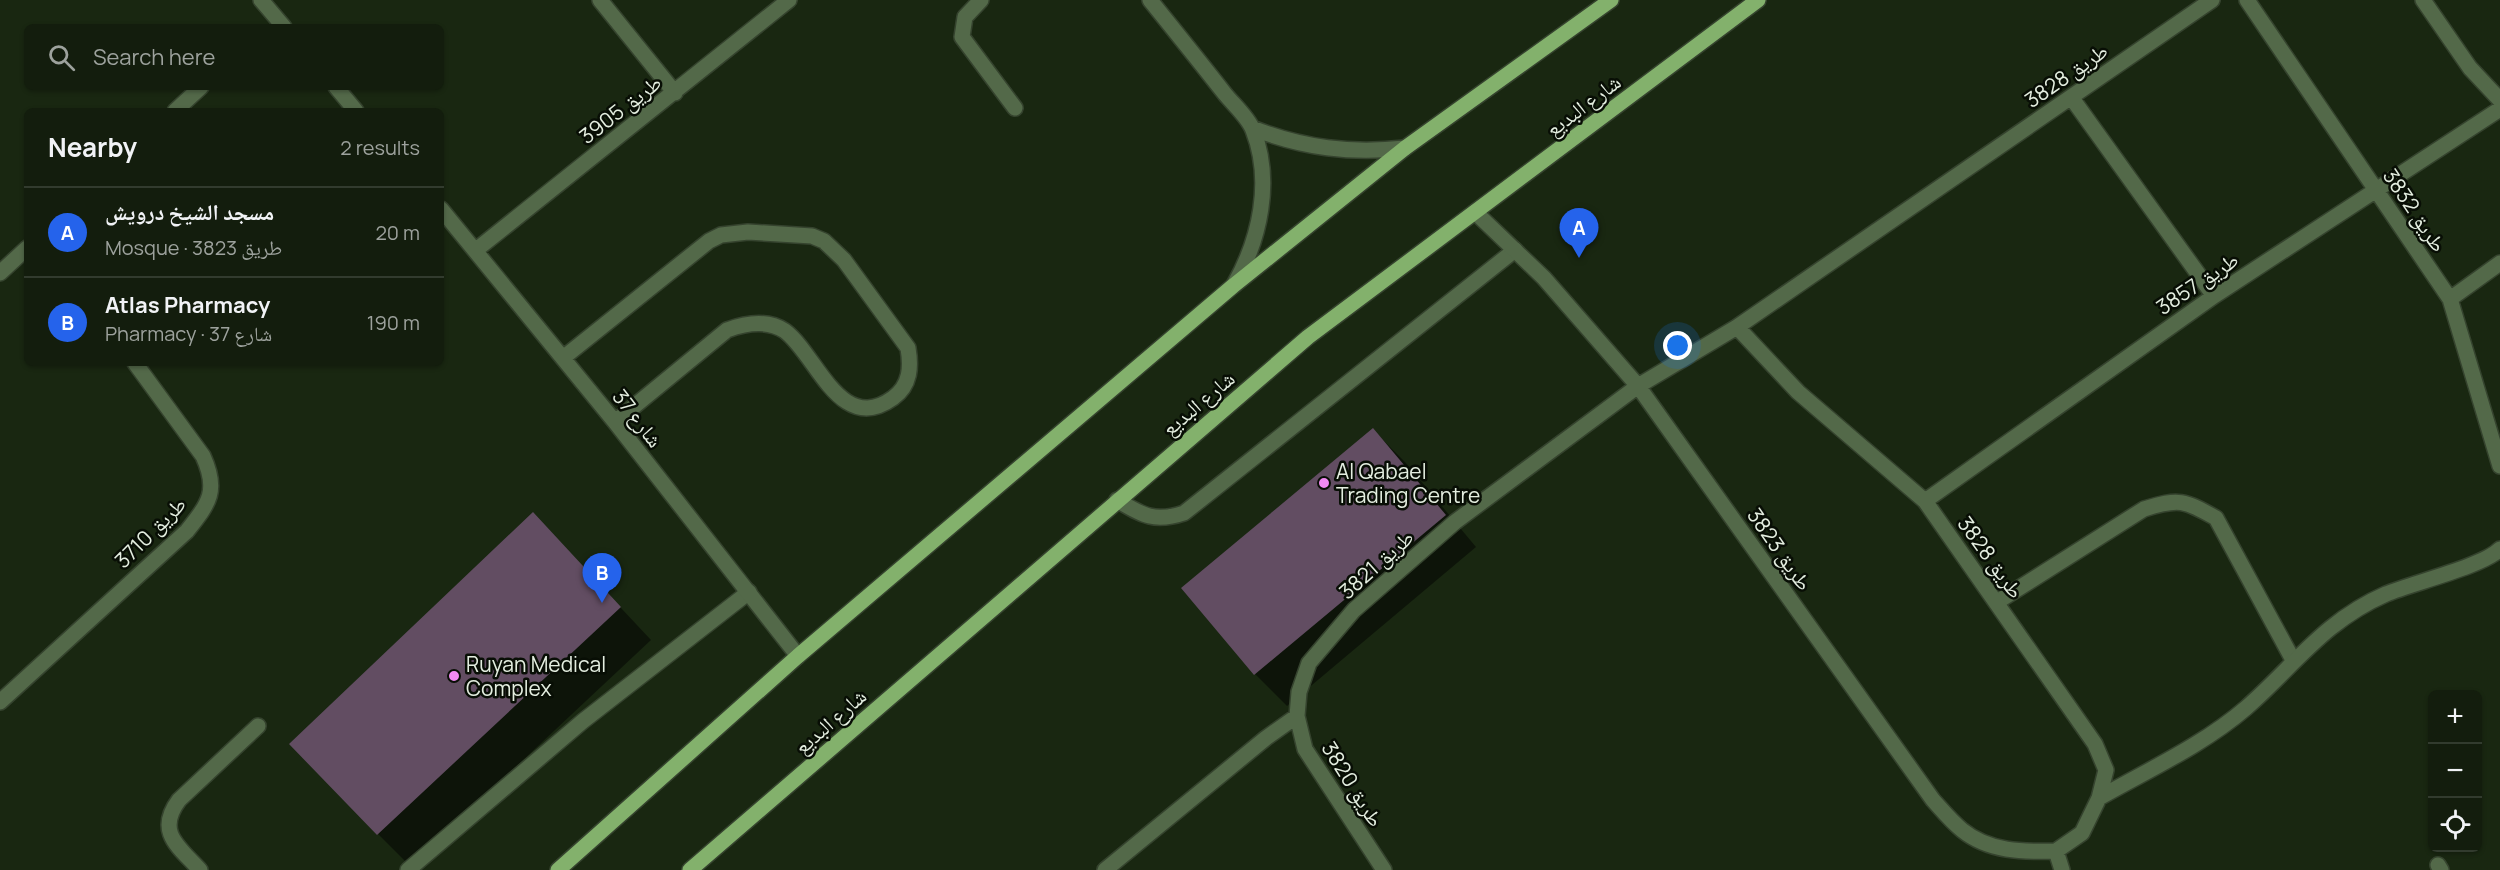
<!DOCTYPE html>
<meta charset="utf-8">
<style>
body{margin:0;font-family:Manrope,"Noto Naskh Arabic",sans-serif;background:#202a1b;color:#f1f3f6}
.controls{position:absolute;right:18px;bottom:18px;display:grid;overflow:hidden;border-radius:9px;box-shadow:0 2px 4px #0004}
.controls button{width:54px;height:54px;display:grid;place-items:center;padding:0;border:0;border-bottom:2px solid #323b2e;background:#131d0d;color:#f1f3f6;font:30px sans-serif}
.you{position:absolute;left:1678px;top:346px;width:21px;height:21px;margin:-15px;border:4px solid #fff;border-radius:50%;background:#1a73e8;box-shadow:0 0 0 9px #1a73e833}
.badge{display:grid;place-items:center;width:39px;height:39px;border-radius:50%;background:#2563eb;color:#fff;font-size:20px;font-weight:700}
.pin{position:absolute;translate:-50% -50px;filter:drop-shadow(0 2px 3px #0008)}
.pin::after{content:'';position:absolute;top:32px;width:21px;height:18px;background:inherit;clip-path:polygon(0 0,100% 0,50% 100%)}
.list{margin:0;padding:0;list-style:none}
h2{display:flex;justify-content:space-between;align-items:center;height:78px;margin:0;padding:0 24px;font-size:26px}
h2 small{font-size:20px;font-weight:400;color:#9da29d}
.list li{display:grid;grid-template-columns:39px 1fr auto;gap:18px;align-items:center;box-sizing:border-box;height:90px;padding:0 24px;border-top:2px solid #323b2e}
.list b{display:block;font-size:22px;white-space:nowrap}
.list p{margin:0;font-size:20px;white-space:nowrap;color:#9da29d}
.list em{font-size:20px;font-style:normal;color:#9da29d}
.icon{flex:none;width:33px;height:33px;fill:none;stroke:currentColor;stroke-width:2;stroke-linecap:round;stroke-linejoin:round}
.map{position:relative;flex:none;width:2500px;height:870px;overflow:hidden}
.search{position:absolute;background:#131d0d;box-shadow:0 2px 4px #0004;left:24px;top:24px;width:420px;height:66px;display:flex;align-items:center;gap:15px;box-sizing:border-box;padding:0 21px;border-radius:9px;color:#9da29d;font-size:22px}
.panel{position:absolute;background:#131d0d;box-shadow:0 2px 4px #0004;left:24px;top:108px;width:420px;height:258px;border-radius:9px}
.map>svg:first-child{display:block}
</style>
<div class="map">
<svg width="2500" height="870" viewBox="0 0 2500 870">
<rect width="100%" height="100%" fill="#192711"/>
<path fill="#0007" d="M1373 430 1405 462 1476 547 1287 706 1255 674Z
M533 514 651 640 410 866 378 834Z"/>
<path fill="#624d62" d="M1373 428 1446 515 1254 675 1181 588Z
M533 512 621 607 377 835 289 744Z"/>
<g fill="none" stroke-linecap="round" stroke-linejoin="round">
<defs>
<path id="lane" d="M1117 500C1142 515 1154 523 1184 513L1515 250
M1997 602 2144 509C2179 498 2184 500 2216 518L2293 660
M200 870C179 847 155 832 179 800L258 726
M408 870 583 721 749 592"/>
<path id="street" d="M261 0 284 27
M600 0 675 93
M981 0 965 17 962 37 1015 108
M1150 0C1175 31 1200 62 1225 94 1233 104 1248 117 1253 130 1273 181 1260 239 1234 285
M2247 0 2450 299 2500 466
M2423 0 2470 68 2500 100
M336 87 356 111
M2071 97 2214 296
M175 111 201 87
M1252 128C1303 148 1351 154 1405 148
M441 209 615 422 798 656
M1475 212 1544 278 1638 386 1933 800C1942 810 1951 821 1962 830 1989 852 2023 852 2056 851
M476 250 789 0
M0 273 27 248
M2450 299 2500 263
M1737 327 1798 392 1925 501 2095 744 2106 770 2099 798 2082 833 2056 851
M563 358 709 241 721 235 748 232 812 236 824 241 844 260 908 348C911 366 911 385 893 398 840 436 817 355 785 331 767 319 746 323 727 330L615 422
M1925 501 2214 296 2500 109
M0 702 187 531C209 503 219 491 203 456L135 363
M2099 798C2148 770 2203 745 2246 708 2294 666 2324 621 2386 594 2412 583 2484 566 2500 549
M2056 851 2062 870
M2438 865 2441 870
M1105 870 1266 738 1297 716
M1384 870 1305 749 1297 716 1299 692 1309 663 1354 610 1455 522 1638 386 1737 327 2212 0"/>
<path id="primary" d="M558 870 798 656 1233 286 1405 148 1611 0
M690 870 1308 337 1758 0"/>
</defs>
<use href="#lane" stroke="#35432e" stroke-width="18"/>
<use href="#street" stroke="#35432e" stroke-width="18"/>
<use href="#primary" stroke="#35432e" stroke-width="18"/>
<use href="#lane" stroke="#536949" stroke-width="15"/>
<use href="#street" stroke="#536949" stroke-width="15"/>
<use href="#primary" stroke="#83b16c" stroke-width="15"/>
</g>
<g fill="#f28af3" stroke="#080e05" stroke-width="2">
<circle cx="1324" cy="483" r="6"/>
<circle cx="454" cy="676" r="6"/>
</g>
<g text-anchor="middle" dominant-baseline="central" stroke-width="5" stroke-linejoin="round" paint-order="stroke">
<g font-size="21" fill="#e4eee0" stroke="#080e05">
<text transform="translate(2066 75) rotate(-35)">طريق 3828</text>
<text transform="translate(1583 105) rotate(-37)">شارع البديع</text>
<text transform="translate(620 109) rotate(-38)">طريق 3905</text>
<text transform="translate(2415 210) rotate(56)">طريق 3832</text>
<text transform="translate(2197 283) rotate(-34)">طريق 3857</text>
<text transform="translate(1198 403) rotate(-40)">شارع البديع</text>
<text transform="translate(638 418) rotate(52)">شارع 37</text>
<text transform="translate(150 532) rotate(-45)">طريق 3710</text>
<text transform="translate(1780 549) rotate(55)">طريق 3823</text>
<text transform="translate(1991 557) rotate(54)">طريق 3828</text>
<text transform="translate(1376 564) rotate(-42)">طريق 3821</text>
<text transform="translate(830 721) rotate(-41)">شارع البديع</text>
<text transform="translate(1353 784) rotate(58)">طريق 3820</text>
</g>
<g font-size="21" fill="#e4eee0" stroke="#080e05" text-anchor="start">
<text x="1336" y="471">Al Qabael<tspan x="1336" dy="24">Trading Centre</tspan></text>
<text x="466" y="664">Ruyan Medical<tspan x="466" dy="24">Complex</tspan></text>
</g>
</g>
</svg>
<div class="controls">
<button>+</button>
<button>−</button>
<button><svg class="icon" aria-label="locate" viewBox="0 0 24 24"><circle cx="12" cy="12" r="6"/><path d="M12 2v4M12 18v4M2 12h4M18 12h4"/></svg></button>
</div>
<div class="you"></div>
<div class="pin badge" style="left:1579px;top:258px">A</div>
<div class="pin badge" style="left:602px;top:603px">B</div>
<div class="search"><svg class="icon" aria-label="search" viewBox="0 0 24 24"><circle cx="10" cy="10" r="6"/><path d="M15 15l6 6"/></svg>Search here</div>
<section class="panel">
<h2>Nearby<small>2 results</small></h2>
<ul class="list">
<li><span class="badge">A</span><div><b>مسجد الشيخ درويش</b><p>Mosque · طريق 3823</p></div><em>20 m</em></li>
<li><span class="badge">B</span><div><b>Atlas Pharmacy</b><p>Pharmacy · شارع 37</p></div><em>190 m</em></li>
</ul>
</section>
</div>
